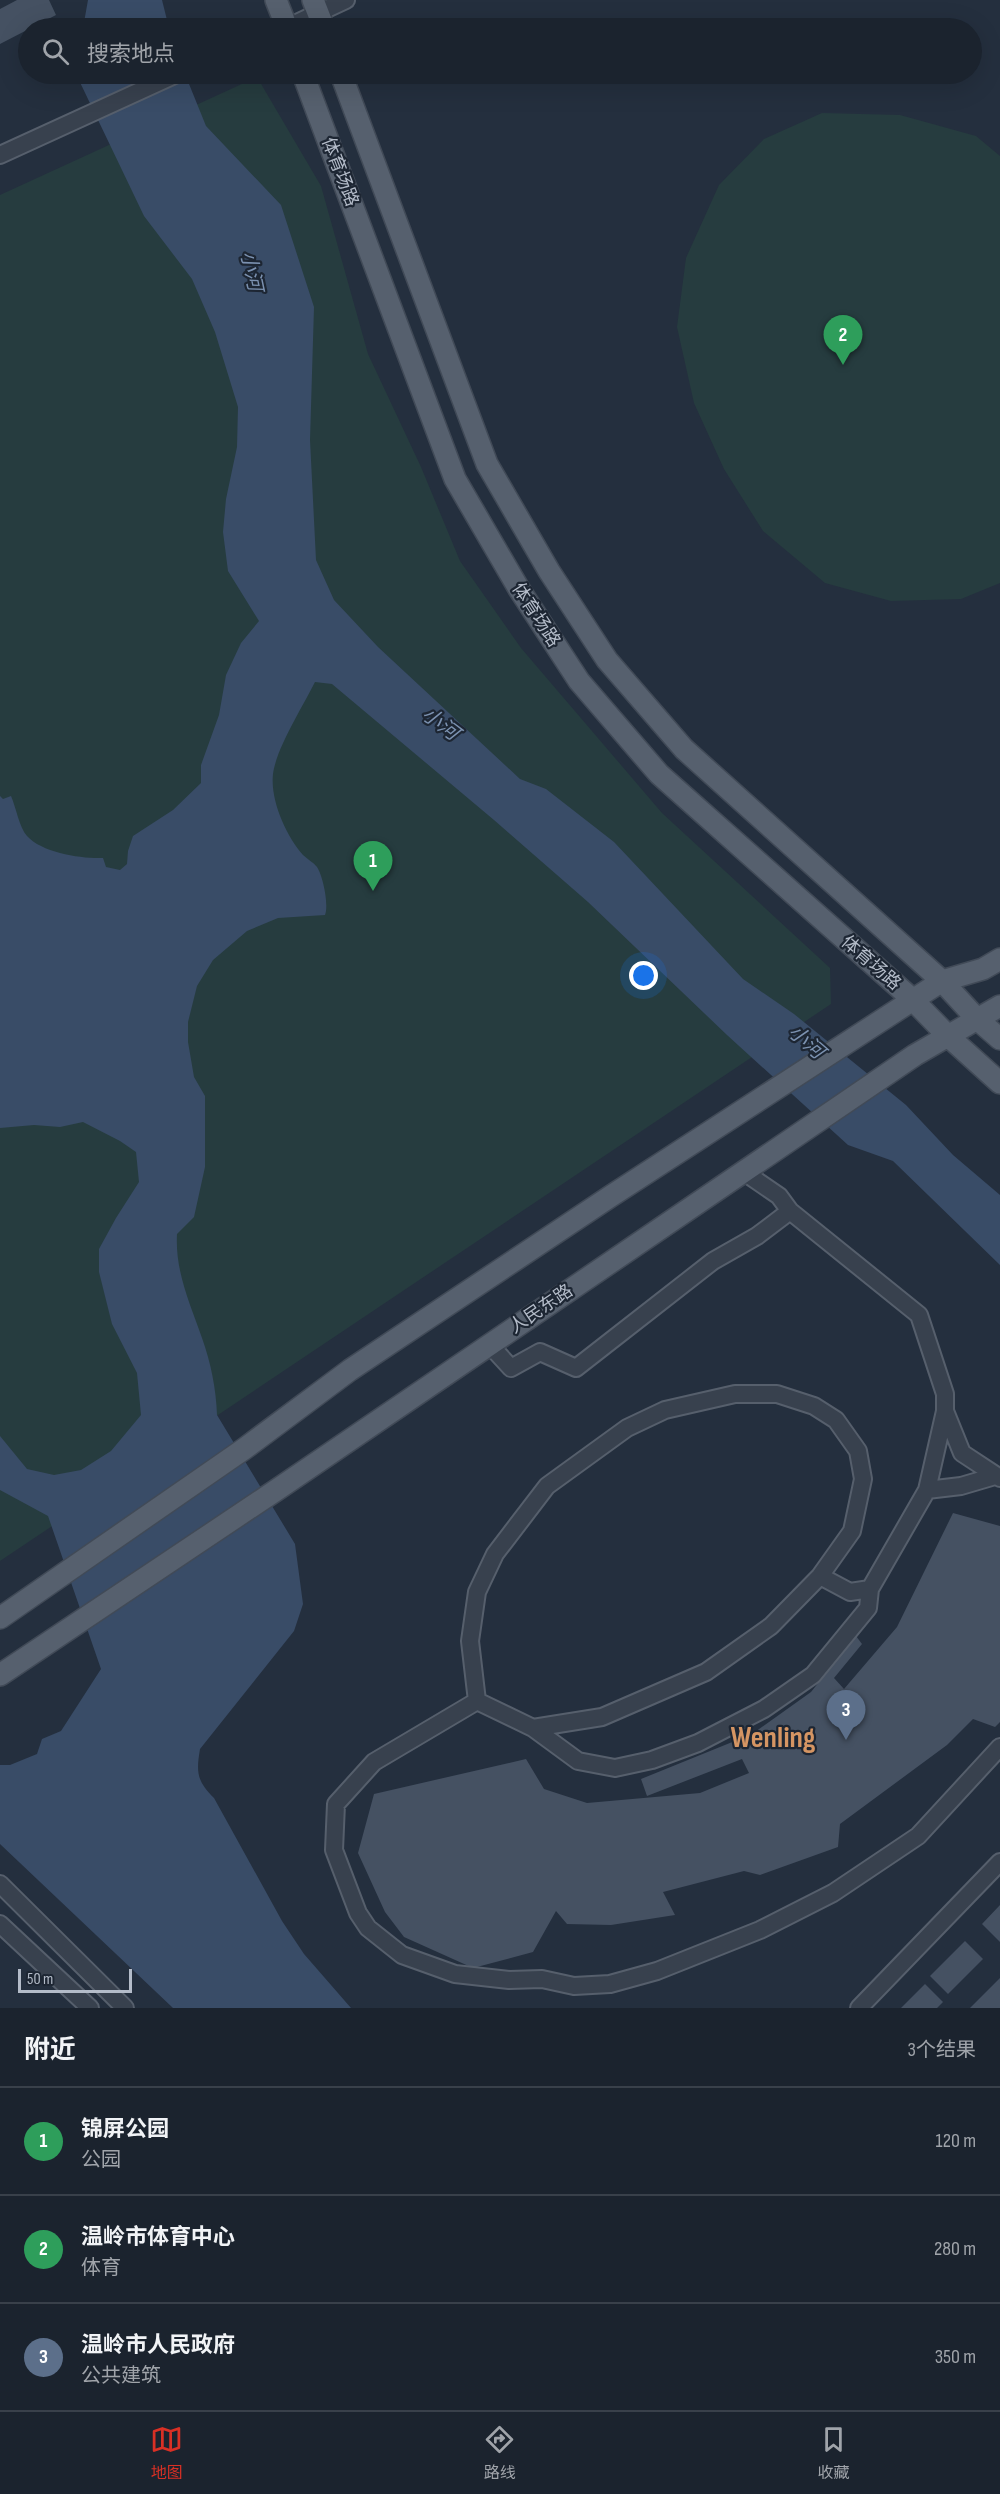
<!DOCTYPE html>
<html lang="zh">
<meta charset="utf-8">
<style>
body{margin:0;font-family:"Sofia Sans Condensed","Noto Sans SC",sans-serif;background:#282f3a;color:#f1f3f6}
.scale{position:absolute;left:18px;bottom:15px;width:114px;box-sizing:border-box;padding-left:6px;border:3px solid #b4bcc9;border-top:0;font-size:16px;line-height:21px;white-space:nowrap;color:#b4bcc9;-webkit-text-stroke:4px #1d2633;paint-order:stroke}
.you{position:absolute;left:644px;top:976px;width:21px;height:21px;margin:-15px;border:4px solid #fff;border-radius:50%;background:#1a73e8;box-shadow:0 0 0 9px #1a73e833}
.badge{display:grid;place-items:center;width:39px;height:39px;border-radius:50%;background:#d93025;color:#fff;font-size:20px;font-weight:700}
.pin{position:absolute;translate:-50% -50px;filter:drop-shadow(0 2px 3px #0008)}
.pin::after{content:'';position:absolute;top:32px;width:21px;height:18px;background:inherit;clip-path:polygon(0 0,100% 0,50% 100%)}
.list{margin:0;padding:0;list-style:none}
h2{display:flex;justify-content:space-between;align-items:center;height:78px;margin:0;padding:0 24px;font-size:26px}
h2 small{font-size:20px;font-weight:400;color:#a0a4aa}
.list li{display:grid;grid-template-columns:39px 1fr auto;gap:18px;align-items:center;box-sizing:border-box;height:108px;padding:0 24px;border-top:2px solid #39404a}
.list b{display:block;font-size:22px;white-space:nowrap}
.list p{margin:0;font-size:20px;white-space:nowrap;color:#a0a4aa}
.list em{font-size:20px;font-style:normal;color:#a0a4aa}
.icon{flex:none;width:33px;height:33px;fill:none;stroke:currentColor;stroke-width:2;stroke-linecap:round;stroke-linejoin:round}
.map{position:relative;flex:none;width:1000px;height:2008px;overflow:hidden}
.search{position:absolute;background:#1b232e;box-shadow:0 6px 24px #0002;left:18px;right:18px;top:18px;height:66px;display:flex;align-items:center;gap:15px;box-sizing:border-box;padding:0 21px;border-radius:33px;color:#a0a4aa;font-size:22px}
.sheet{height:402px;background:#1b232e}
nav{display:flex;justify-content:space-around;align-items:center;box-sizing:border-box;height:84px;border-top:2px solid #39404a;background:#1b232e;font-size:16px;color:#a0a4aa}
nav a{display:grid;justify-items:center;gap:3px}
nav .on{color:#d93025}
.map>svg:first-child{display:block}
</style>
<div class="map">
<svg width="1000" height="2008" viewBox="0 0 1000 2008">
<rect width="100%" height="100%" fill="#242f3e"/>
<path fill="#263c3f" d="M257 77 321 186 368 354 421 467 460 561 521 648 662 813 830 968 831 1004 0 1561V195Z
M822 113 900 115 976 136 1000 156V583L961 599 891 601 825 583 763 531 724 469 694 403 677 327 686 258 719 185 764 139Z"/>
<path fill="#394c67" d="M88 0H162L169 28H83Z
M76 74H185L206 126 281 205 314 307 310 440 316 560 334 600 378 647 520 779 546 789 614 842 743 979 794 1014 906 1105 953 1155 1000 1195V1265L893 1161 848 1145 727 1035 588 902 494 820 332 684 315 682C303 706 276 749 273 774 270 800 286 836 303 855 307 859 313 862 317 867 323 876 329 905 325 915L278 918 247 931 213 960 197 986 188 1022V1042L194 1077 205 1096V1167L194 1217 177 1234C175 1272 190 1303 202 1338 211 1363 216 1389 217 1415L295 1544 303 1604 294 1631 200 1749C196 1773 197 1781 214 1798L282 1921 304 1954 351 2008H173L0 1844V1765H10L37 1754 42 1739 61 1731 101 1669 48 1516 0 1490V1436L27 1469 54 1475 81 1470 111 1451 141 1415 137 1373 112 1324 99 1272V1249L116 1218 139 1182 136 1152 120 1141 83 1122 60 1127 34 1125 0 1128V796L3 799 11 796C16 807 19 827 27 836 42 853 83 859 103 858L106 867 120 870 127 864 128 851 133 836 173 810 201 783V765L219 715 226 675 241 643 259 621 228 571 223 532 226 499 237 447 238 407 215 332 192 279 144 216Z"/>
<path fill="#455162" d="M17 0H49L56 15 0 44V9Z
M953 1513 1000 1526V1722L995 1727 973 1719 947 1745 840 1824 838 1847 760 1875 744 1871 663 1892 675 1915 611 1925 567 1924 556 1911 533 1952 473 1968 404 1937 385 1912 358 1853 374 1794 526 1759 544 1789 587 1803 700 1793 749 1773 742 1759 647 1796 641 1779 752 1734 811 1692 856 1636 862 1644 834 1678 844 1689 897 1627Z
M1000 1905V1942L982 1924Z
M965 1941 983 1959 948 1994 930 1976Z
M1000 1978V2008H970Z
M925 1984 943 2002 937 2008H901Z"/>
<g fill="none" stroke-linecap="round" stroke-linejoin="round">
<defs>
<path id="minor" d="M286 28 346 0
M0 155 177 74
M744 1172 779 1196 790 1211 919 1315 945 1394V1411L927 1490 870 1589 850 1592 820 1576
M489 1344 511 1368 540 1352 576 1368 713 1261 757 1236 790 1211
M945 1411 962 1453 1000 1478
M927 1490 961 1486 995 1476
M477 1701 470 1641 477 1592 495 1554 547 1486 627 1428 665 1410 735 1394H777L814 1406 836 1420 858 1451 863 1479 852 1531 820 1576 771 1626 706 1672 602 1717 533 1728
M477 1701 374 1762 336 1804 334 1850 358 1913 368 1928 402 1955 455 1974 509 1980 542 1979 574 1986 610 1984 657 1971 760 1930 833 1893 918 1836 1000 1747
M477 1701 533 1728 578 1761 615 1768 652 1760 698 1743 764 1709 813 1675 868 1608 870 1589
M0 1884 125 2008
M0 1924 90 2008
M859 2008 1000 1862"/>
<path id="major" d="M276 0 287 28
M313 0 324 28
M303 74 455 479 519 589 579 681 659 774 912 999 948 1036 1000 1083
M341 74 487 464 549 571 607 660 684 749 942 981 977 1019 1000 1039
M0 1618 244 1449 350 1370 611 1196 942 981 983 969 1000 959
M0 1675 275 1491 915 1055 1000 1006"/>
</defs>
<use href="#minor" stroke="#565f6c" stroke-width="20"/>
<use href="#major" stroke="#414a57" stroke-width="24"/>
<use href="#minor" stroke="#38414e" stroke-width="16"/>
<use href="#major" stroke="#56606e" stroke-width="21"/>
</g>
<g text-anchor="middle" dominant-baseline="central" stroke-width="4.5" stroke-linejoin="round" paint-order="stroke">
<g font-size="18" fill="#b4bcc9" stroke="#1d2633">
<text transform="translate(340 172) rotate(69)">体育场路</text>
<text transform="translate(536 615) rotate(57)">体育场路</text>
<text transform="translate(871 963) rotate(41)">体育场路</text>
<text transform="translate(541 1309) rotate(-34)">人民东路</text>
</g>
<g font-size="20" font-style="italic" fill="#7c92b1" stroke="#1d2633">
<text transform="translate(251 271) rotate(78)">小河</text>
<text transform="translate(440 724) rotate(37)">小河</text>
<text transform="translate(806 1042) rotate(41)">小河</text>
</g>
<g font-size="30" font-weight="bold" fill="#d59563" stroke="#1d2633">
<text x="773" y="1738">Wenling</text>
</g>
</g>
</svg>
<div class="scale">50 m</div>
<div class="you"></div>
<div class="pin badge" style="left:373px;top:891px;background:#2e9e5b">1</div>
<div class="pin badge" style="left:843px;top:365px;background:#2e9e5b">2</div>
<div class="pin badge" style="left:846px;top:1740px;background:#5c6f8a">3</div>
<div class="search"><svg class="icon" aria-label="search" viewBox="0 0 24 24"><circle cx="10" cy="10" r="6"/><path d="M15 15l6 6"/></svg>搜索地点</div>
</div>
<section class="sheet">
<h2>附近<small>3个结果</small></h2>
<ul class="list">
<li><span class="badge" style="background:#2e9e5b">1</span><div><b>锦屏公园</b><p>公园</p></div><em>120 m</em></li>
<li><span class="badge" style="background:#2e9e5b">2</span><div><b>温岭市体育中心</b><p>体育</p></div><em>280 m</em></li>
<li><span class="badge" style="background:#5c6f8a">3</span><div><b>温岭市人民政府</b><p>公共建筑</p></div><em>350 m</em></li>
</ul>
</section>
<nav>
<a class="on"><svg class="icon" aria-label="map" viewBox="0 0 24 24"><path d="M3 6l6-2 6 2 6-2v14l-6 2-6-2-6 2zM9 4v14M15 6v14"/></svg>地图</a>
<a><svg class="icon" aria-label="directions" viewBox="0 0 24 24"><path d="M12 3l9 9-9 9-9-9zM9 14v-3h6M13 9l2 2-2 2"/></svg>路线</a>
<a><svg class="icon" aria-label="saved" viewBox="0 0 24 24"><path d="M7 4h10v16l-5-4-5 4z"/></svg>收藏</a>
</nav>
